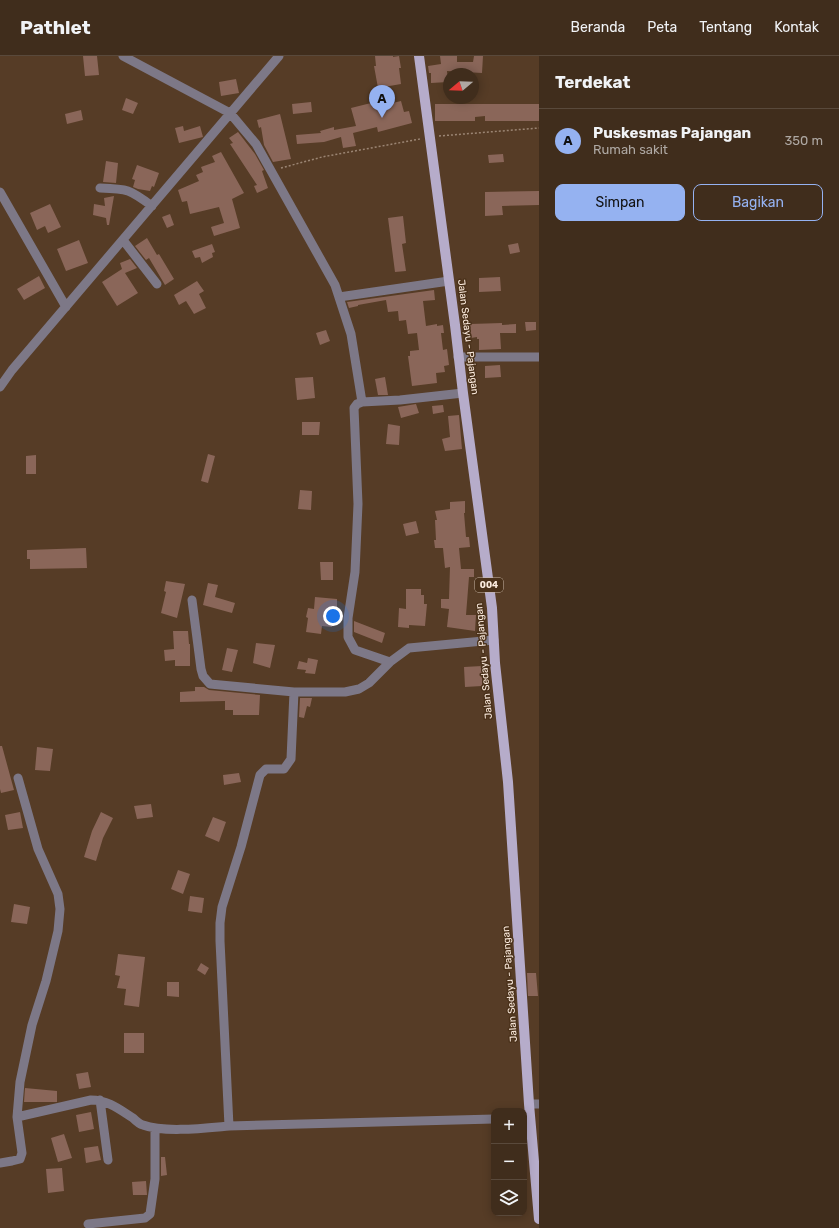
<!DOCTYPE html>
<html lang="id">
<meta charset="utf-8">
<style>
body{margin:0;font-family:Rubik,sans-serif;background:#4b3929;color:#f1f3f6}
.controls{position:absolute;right:12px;bottom:12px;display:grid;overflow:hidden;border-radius:8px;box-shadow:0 2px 10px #0003}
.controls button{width:36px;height:36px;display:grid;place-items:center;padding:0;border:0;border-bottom:1px solid #59493b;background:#402d1c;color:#f1f3f6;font:20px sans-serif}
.compass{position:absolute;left:443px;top:12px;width:36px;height:36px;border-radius:50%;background:#402d1c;box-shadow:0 2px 10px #0003;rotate:251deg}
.you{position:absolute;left:333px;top:560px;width:14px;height:14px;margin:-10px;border:3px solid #fff;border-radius:50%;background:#1a73e8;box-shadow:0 0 0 6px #1a73e833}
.badge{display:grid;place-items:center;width:26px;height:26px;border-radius:50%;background:#95b2f1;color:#111;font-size:13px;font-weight:700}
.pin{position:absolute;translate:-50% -33px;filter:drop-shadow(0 1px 2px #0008)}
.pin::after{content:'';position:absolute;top:21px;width:14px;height:12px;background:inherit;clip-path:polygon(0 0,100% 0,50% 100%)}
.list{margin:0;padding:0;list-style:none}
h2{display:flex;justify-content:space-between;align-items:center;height:52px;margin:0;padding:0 16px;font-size:17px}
h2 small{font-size:13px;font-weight:400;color:#aea8a3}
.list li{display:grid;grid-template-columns:26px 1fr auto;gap:12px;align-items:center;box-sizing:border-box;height:64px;padding:0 16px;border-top:1px solid #59493b}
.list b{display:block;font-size:15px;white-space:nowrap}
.list p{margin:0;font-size:13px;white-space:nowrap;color:#aea8a3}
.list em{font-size:13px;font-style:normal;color:#aea8a3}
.actions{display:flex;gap:8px;padding:12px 16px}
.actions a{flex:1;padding:9px 0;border:1px solid #95b2f1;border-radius:8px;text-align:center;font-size:14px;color:#95b2f1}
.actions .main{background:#95b2f1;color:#111}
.icon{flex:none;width:22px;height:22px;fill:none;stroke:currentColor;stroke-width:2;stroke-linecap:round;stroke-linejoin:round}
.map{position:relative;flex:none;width:539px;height:1172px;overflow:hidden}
header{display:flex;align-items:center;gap:24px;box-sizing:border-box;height:56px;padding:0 20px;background:#402d1c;border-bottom:1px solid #59493b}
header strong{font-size:19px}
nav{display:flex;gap:22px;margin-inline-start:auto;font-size:14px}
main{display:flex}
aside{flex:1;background:#402d1c}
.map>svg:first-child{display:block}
</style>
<header>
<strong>Pathlet</strong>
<nav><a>Beranda</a><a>Peta</a><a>Tentang</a><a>Kontak</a></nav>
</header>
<main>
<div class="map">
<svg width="539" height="1172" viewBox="0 0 539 1172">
<rect width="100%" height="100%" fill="#563c26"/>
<path fill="#8a6659" d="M83 0H97L99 19 85 20Z
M375 0H393V1L399 0 401 12H399L401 28 378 32 374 10H376Z
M440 0H457V6H473L474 0H483L482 17 447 15 448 26 431 27V17H429L428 10 441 8Z
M236 23 239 37 221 40 219 26Z
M126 42 138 47 133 58 122 54Z
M401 45 404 56 409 55 412 67 378 76 377 71 353 77 356 90 343 92 341 81 324 86 297 88 296 79 321 77 320 75 334 71V74L356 70 351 52 375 46 376 51Z
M311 46 312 56 293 58 292 48Z
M435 48H539V65H485V60L475 61V65H435Z
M81 54 83 64 67 68 65 58Z
M280 58 291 103 273 106 264 89 261 71 259 72 257 64Z
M183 70 184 75 200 70 203 81 179 87 175 72Z
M238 76 255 98 264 114 262 115 268 132 257 137 254 130 257 129 230 88 233 87 229 82Z
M221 96 244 137 232 143 240 172 214 180 211 171 224 167 219 151 190 158 187 145 182 146 178 134 199 125 196 119 203 116 201 111 215 106 212 100Z
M503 98 504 106 489 107 488 99Z
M106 105 118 107 116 127 103 126Z
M137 109 159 117 154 131 152 130 150 135 138 133 133 131 135 124 132 123Z
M539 135V149L502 150 503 159 485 160V136Z
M114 140 109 169H107L106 162 93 159 94 148 105 150 104 142Z
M50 148 61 171 48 177 45 170 37 174 30 157Z
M170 158 174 169 167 172 162 161Z
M403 160 406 187 402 188 406 215 395 216 388 162Z
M147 182 157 199 159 198 174 223 165 229 149 202 146 204 135 190Z
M79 184 88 207 66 215 57 193Z
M518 187 520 196 510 198 508 189Z
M212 188 215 196 212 197 213 201 202 207 200 201 195 202 192 195Z
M130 203 137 212 125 217 138 237 117 250 102 226 122 213 120 207Z
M39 220 45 232 24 244 17 233Z
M500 221 501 235 479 236V222Z
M197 225 204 235 199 238 206 252 194 258 186 245 179 249 174 239Z
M434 234 435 244 423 245 426 270 437 268V270L443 269 444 277H441L443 294 447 293 449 309 444 310 445 316 436 317 437 327 412 330 408 300H410V295L419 294 417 277 408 278 406 264 399 265 398 255 388 256 386 244 358 249V250L349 252 347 246Z
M525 266H536V274L526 275Z
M502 267V269L516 268V277H500L501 293 479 294V283H477V281L471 282 470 268Z
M326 274 330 285 320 289 316 277Z
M500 309 501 321 485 322V310Z
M313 321 315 342 297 344 295 322Z
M385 321 388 339H378L375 323Z
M416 348 419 357 401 362 398 351Z
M443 349 444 356 433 358 432 350Z
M459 359 462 393 445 395 442 383 450 381 448 360Z
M302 366H320L319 379H302Z
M388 368 400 370 399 389 386 388Z
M208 398 215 400 208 427 201 425Z
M36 399V418H26V400Z
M300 434 312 435 311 454 298 453Z
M465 445V457H464L466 481H469L470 491 459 492 461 513H474V521H469L466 559H476L475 575 447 571 449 553 441 552V543H449L450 511 445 512 443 492H435L434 484H436L435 464H437L435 455 450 453V446Z
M416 465 419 477 406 480 403 468Z
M86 492 87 512 30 513V503H27V494Z
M320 506H333V524H321Z
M166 525 185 528 177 562 161 557 166 536 164 535Z
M208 527 218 529 215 541 235 547 232 557 203 549Z
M406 533H421V539H424V548H427L425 570 409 569V572L398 571 399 552 406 553Z
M315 541 337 543V553H335L332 571 322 570 321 578 306 576 308 562 306 561 308 552 314 553Z
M354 565 385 577 382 587 354 576Z
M173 575H188L189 588H190V610H175V604L165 605 164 594 174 593Z
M256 587 275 589 270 612 253 607Z
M227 592 238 594 232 616 222 614Z
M308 602 318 604 315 618 305 617 306 614 297 613 299 605 307 607Z
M482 610V630L465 631 464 611Z
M195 631H204L209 634 260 639 259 659H233V654H225V645L180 646V636L195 635Z
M300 642H312L310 651 307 650 304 662 299 661Z
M0 690H2L14 734 1 737 0 733Z
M37 691 53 693 50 715 35 714Z
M239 717 241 726 224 729 223 719Z
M151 748 153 761 137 763 134 750Z
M20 756 23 772 8 774 5 759Z
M101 756 113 762 103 782 96 805 84 801 92 775Z
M213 761 226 766 219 786 205 780Z
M178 814 190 818 183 838 171 833Z
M190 840 204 842 202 857 188 855Z
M14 848 30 851 27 868 11 866Z
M118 898 145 901 139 951 124 949 126 933 117 932 120 920 115 919Z
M201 907 209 912 205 919 197 914Z
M527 917H536L538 940H528Z
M167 926H179V941L167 940Z
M124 977H144V997H124Z
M88 1016 91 1031 79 1033 76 1018Z
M25 1032 57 1035V1046H24Z
M91 1056 94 1073 79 1076 76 1059Z
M64 1078 72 1102 58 1106 51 1082Z
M98 1090 101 1104 86 1107 84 1092Z
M161 1101H165L167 1119 161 1120Z
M62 1112 64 1135 48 1137 46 1113Z
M146 1125 147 1139H133L132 1126Z"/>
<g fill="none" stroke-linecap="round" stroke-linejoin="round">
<path stroke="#9b8573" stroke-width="1.5" stroke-dasharray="2 2" stroke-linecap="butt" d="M439 80 539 72
M281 112 322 101 420 83"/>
<path stroke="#7d7887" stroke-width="9" d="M123 0 230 57 256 88 335 229 351 278 362 346
M100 132C128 133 129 133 152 150
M0 136 66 251
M123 184 157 228
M339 241 449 225
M458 301H539
M0 331 12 314 279 0
M192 544 201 613 203 620 210 628 294 636H345L359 633 369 627 390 606 409 592 494 584
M390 606 355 594 348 581V562L355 516 358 448 354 352 357 348 362 346 400 344 463 337
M100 1044 108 1104
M529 1048H539
M17 1061 91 1044C108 1044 119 1053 133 1062 136 1065 139 1068 143 1069 164 1077 206 1072 229 1070L494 1063
M229 1070 220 885V867L222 851 241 791 260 719 266 713H284L291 703 294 636
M0 1107 12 1105 20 1103 22 1097 17 1061 20 1026 32 969 46 925 58 875 60 853 58 838 38 793 18 722
M88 1168 145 1162 150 1158 155 1123V1072"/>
<path stroke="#b6acca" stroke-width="10" d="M419 0 455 269 463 337 492 552 495 607 508 726 529 1048 539 1163"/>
</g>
<g text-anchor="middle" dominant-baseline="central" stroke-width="3" stroke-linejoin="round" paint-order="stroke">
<rect fill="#4b321b" stroke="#c8b6a6" stroke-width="1" x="475" y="522" width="28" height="14" rx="3"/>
<g font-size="9" font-weight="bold" fill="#feeee1">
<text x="489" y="529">004</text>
</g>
<g font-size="10" fill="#feeee1" stroke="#4b321b">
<text transform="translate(468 281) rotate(83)">Jalan Sedayu - Pajangan</text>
<text transform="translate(484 605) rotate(-95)">Jalan Sedayu - Pajangan</text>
<text transform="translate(510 928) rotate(-94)">Jalan Sedayu - Pajangan</text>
</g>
</g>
</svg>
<div class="controls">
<button>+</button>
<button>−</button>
<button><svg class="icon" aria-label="layers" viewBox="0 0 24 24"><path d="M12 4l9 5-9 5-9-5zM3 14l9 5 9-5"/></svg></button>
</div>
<svg class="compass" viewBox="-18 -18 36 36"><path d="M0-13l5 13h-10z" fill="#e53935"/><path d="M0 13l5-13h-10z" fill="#aea8a3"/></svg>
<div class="you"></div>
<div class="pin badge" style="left:382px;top:62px">A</div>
</div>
<aside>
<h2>Terdekat<small></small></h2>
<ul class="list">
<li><span class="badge">A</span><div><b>Puskesmas Pajangan</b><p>Rumah sakit</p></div><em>350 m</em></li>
</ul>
<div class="actions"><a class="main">Simpan</a><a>Bagikan</a></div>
</aside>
</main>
